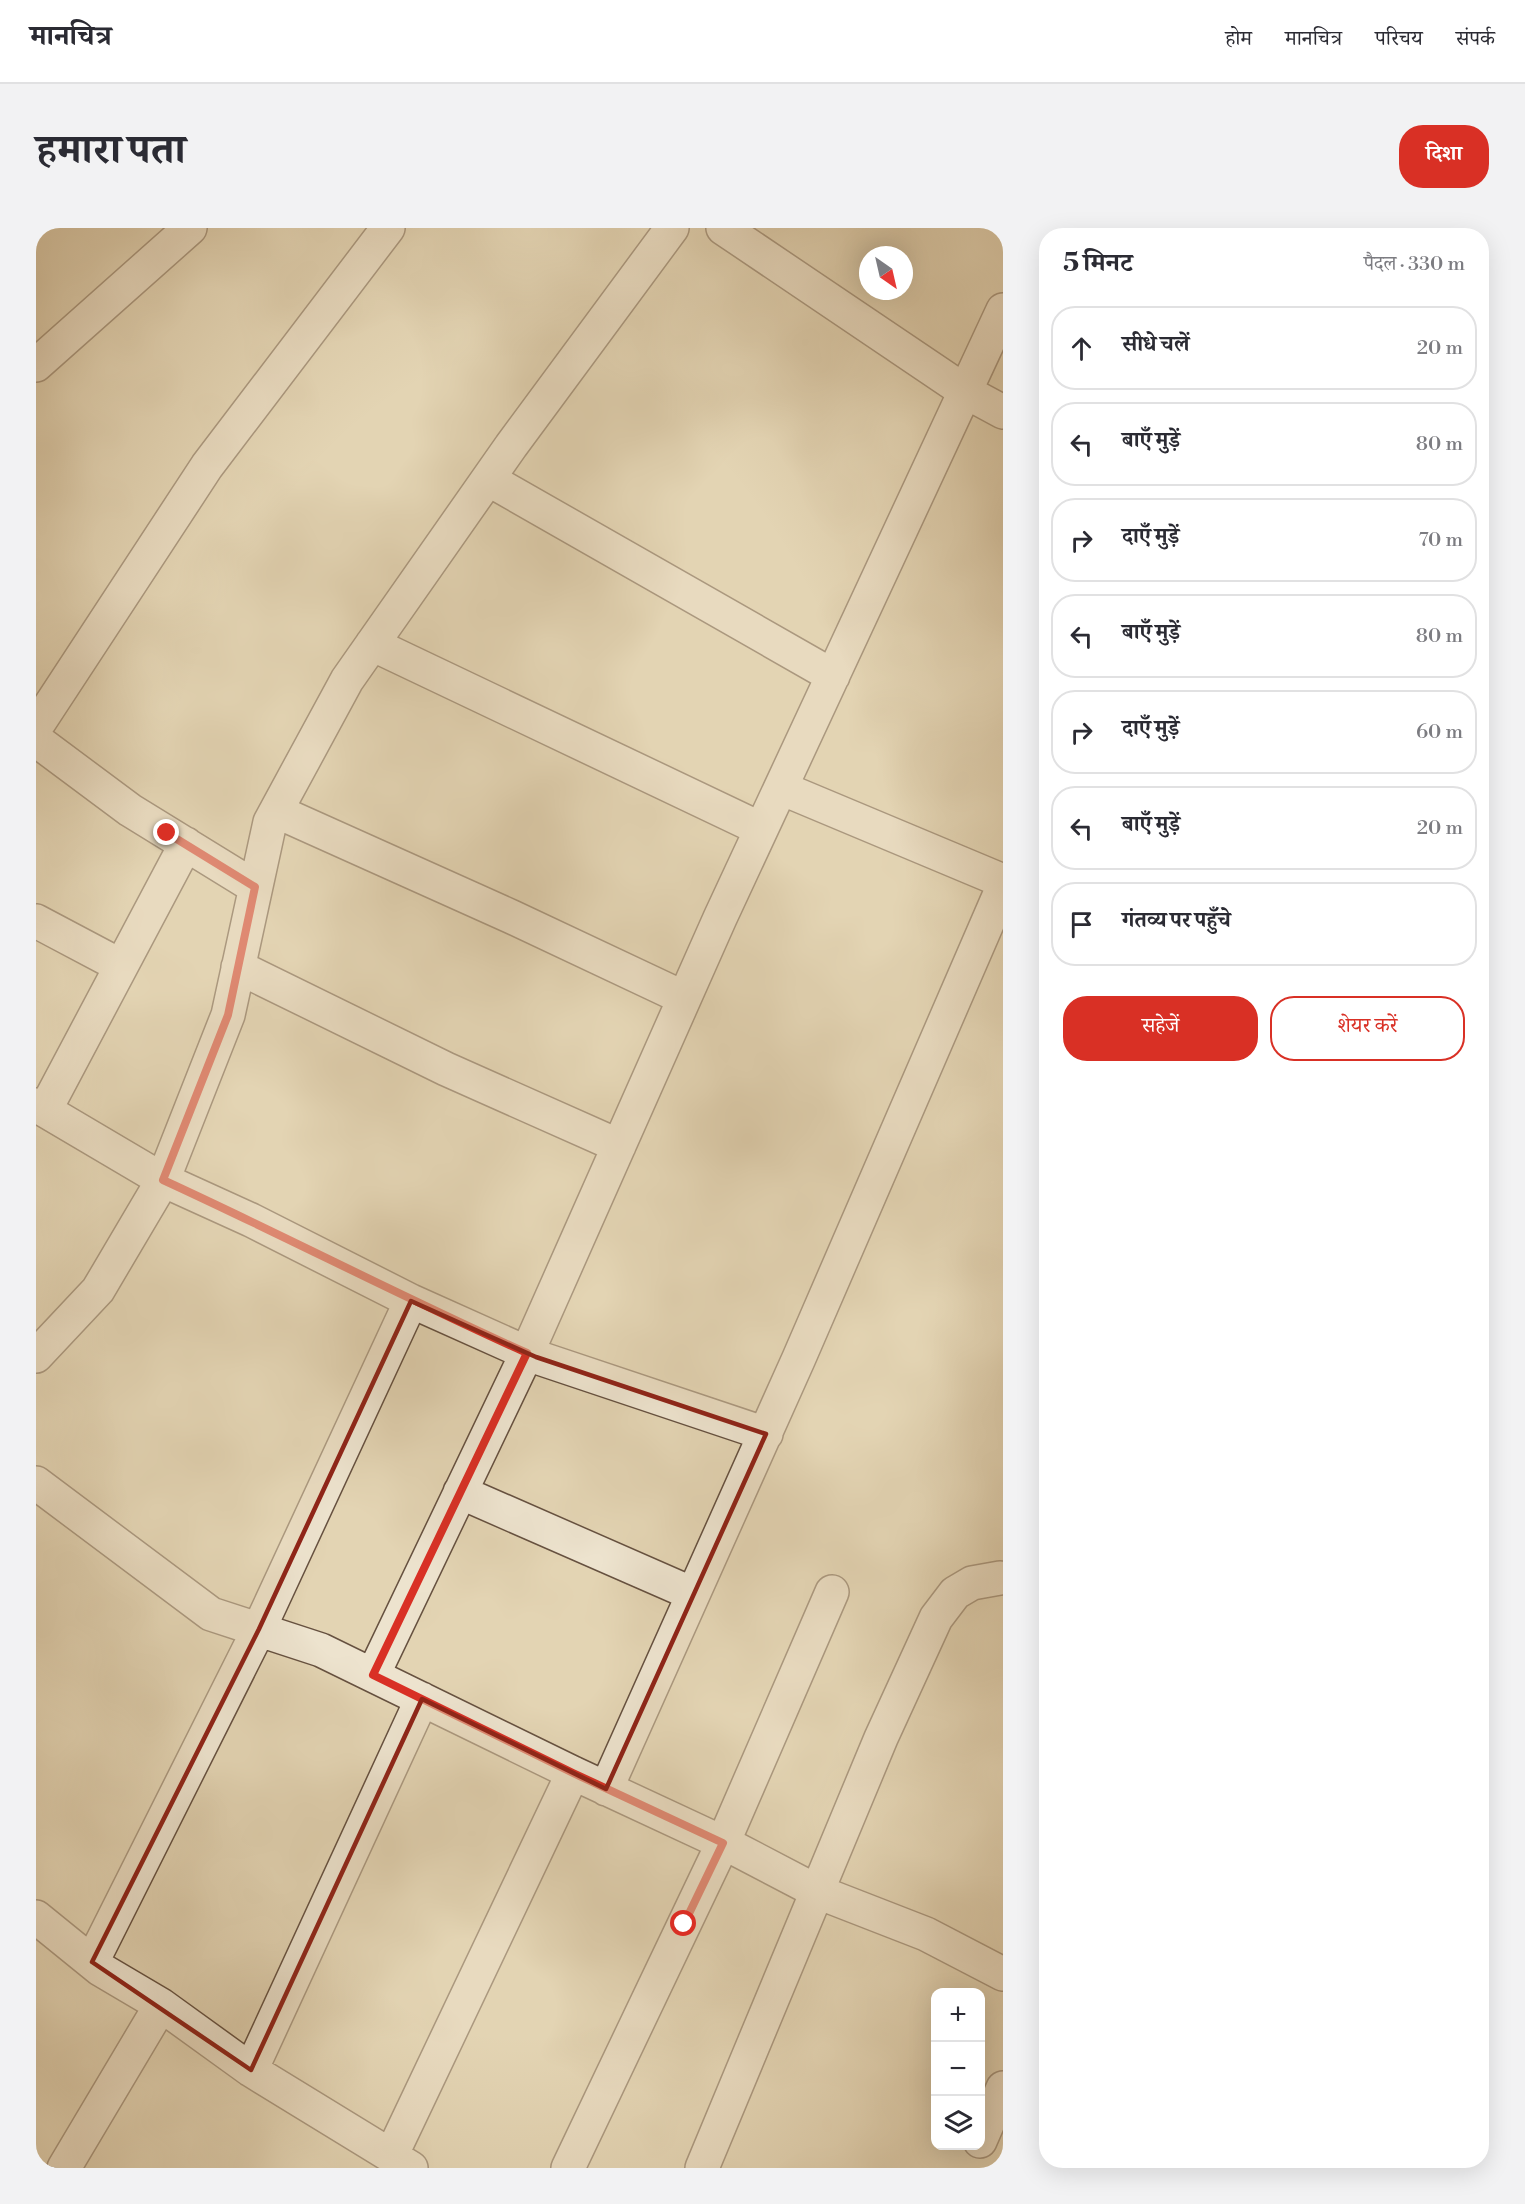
<!DOCTYPE html>
<html lang="hi">
<meta charset="utf-8">
<style>
body{margin:0;font-family:"Libre Bodoni","Noto Serif Devanagari",serif;background:#f2f2f3;color:#2b2b33}
.controls{position:absolute;right:18px;bottom:18px;display:grid;overflow:hidden;border-radius:12px;box-shadow:0 6px 24px #0002}
.controls button{width:54px;height:54px;display:grid;place-items:center;padding:0;border:0;border-bottom:2px solid #e1e1e2;background:#fff;color:#2b2b33;font:30px sans-serif}
.compass{position:absolute;left:823px;top:18px;width:54px;height:54px;border-radius:50%;background:#fff;box-shadow:0 6px 24px #0002;rotate:146deg}
.stop{position:absolute;width:18px;height:18px;margin:-14px;border:4px solid #d93025;border-radius:50%;background:#fff}
.stop.end{background:#d93025;border-color:#fff;box-shadow:0 2px 6px #0008}
.list{margin:0;padding:0;list-style:none}
h2{display:flex;justify-content:space-between;align-items:center;height:78px;margin:0;padding:0 24px;font-size:26px}
h2 small{font-size:20px;font-weight:400;color:#7c7c81}
.list li{display:grid;grid-template-columns:39px 1fr auto;gap:18px;align-items:center;box-sizing:border-box;height:84px;margin:0 12px 12px;padding:0 12px;border:2px solid #e1e1e2;border-radius:24px}
.list b{display:block;font-size:22px;white-space:nowrap}
.list em{font-size:20px;font-style:normal;color:#7c7c81}
.actions{display:flex;gap:12px;padding:18px 24px}
.actions a{flex:1;padding:14px 0;border:2px solid #d93025;border-radius:24px;text-align:center;font-size:21px;color:#d93025}
.actions .main{background:#d93025;color:#fff}
.icon{flex:none;width:33px;height:33px;fill:none;stroke:currentColor;stroke-width:2;stroke-linecap:round;stroke-linejoin:round}
.map{position:relative;flex:none;width:967px;height:1940px;overflow:hidden;border-radius:24px}
header{display:flex;align-items:center;gap:36px;box-sizing:border-box;height:84px;padding:0 30px;background:#fff;border-bottom:2px solid #e1e1e2}
header strong{font-size:28px}
nav{display:flex;gap:33px;margin-inline-start:auto;font-size:21px}
.intro{display:flex;align-items:center;justify-content:space-between;box-sizing:border-box;height:144px;padding:0 36px}
h1{margin:0;font-size:42px}
.button{padding:15px 27px;border-radius:24px;background:#d93025;color:#fff;font-size:21px;font-weight:700}
main{display:flex;gap:36px;padding:0 36px}
aside{flex:1;background:#fff;border-radius:24px;box-shadow:0 6px 24px #0002}
.map>svg:first-child{display:block}
</style>
<header>
<strong>मानचित्र</strong>
<nav><a>होम</a><a>मानचित्र</a><a>परिचय</a><a>संपर्क</a></nav>
</header>
<div class="intro"><h1>हमारा पता</h1><a class="button">दिशा</a></div>
<main>
<div class="map">
<svg width="967" height="1940" viewBox="0 0 967 1940">
<rect width="100%" height="100%" fill="#e3d4b3"/>
<filter id="stains"><feTurbulence type="fractalNoise" baseFrequency=".00333" numOctaves="4"/><feColorMatrix values="0 0 0 0 .2 0 0 0 0 .09 0 0 0 0 .02 0 0 0 .5 -.17"/></filter>
<radialGradient id="worn" r=".72"><stop offset=".6" stop-color="#630" stop-opacity="0"/><stop offset="1" stop-color="#630" stop-opacity=".3"/></radialGradient>
<g fill="none" stroke-linecap="round" stroke-linejoin="round">
<defs>
<path id="street" d="M687 0 930 164 967 184
M0 137 154 0
M452 251 797 448
M336 416 725 601
M0 499 171 238 352 0
M0 512 94 582 219 659
M745 560 967 653
M240 583 476 689 648 770
M0 693 85 738
M202 739 410 841 583 918
M0 877 127 952 215 992 375 1073 500 1129 730 1206
M9 882 150 616
M0 1128 62 1062 127 952 192 787 234 594 311 452 475 218 636 0
M0 1255 175 1386 285 1422 537 1545 696 1619 782 1664 890 1706 967 1746
M424 1264 657 1366
M337 1447 491 1125 684 690 967 82
M570 1561 763 1130 967 659
M0 1689 64 1741 125 1777 215 1842 375 1940
M56 1734 223 1401 375 1073
M215 1842 386 1471
M944 1913 967 1860
M355 1928 537 1545
M28 1940 125 1777
M532 1940 687 1615 796 1364
M666 1940 845 1510 900 1390 919 1365 936 1355 964 1350"/>
</defs>
<use href="#street" stroke="#665140" stroke-width="36"/>
<use href="#street" stroke="#ede3ce" stroke-width="33"/>
</g>
<g fill="none" stroke-linecap="round" stroke-linejoin="round">
<path stroke="#d93025" stroke-width="8" d="M131 605 219 659 192 787 127 952C249 1008 368 1070 491 1125L337 1447 537 1545 687 1615 648 1696"/>
</g>
<path d="M0 0H967V1940H0ZM375 1073 500 1129 730 1206 570 1561 386 1471 215 1842 56 1734 223 1401Z" fill="#e3d4b3" fill-opacity=".55" fill-rule="evenodd"/>
<path fill="none" stroke="#8f2418" stroke-width="4.5" stroke-linejoin="round" d="M375 1073 500 1129 730 1206 570 1561 386 1471 215 1842 56 1734 223 1401Z"/>
<rect width="100%" height="100%" filter="url(#stains)"/>
<rect width="100%" height="100%" fill="url(#worn)"/>
</svg>
<div class="controls">
<button>+</button>
<button>−</button>
<button><svg class="icon" aria-label="layers" viewBox="0 0 24 24"><path d="M12 4l9 5-9 5-9-5zM3 14l9 5 9-5"/></svg></button>
</div>
<svg class="compass" viewBox="-18 -18 36 36"><path d="M0-13l5 13h-10z" fill="#e53935"/><path d="M0 13l5-13h-10z" fill="#7c7c81"/></svg>
<div class="stop" style="left:648px;top:1696px"></div>
<div class="stop end" style="left:131px;top:605px"></div>
</div>
<aside>
<h2>5 मिनट<small>पैदल · 330 m</small></h2>
<ul class="list">
<li><svg class="icon" aria-label="ahead" viewBox="0 0 24 24"><path d="M12 20V5M6 11l6-6 6 6"/></svg><div><b>सीधे चलें</b></div><em>20 m</em></li>
<li><svg class="icon" aria-label="left" viewBox="0 0 24 24"><path d="M17 20v-9H6M10 6l-5 5 5 5"/></svg><div><b>बाएँ मुड़ें</b></div><em>80 m</em></li>
<li><svg class="icon" aria-label="right" viewBox="0 0 24 24"><path d="M7 20v-9h11M14 6l5 5-5 5"/></svg><div><b>दाएँ मुड़ें</b></div><em>70 m</em></li>
<li><svg class="icon" aria-label="left" viewBox="0 0 24 24"><path d="M17 20v-9H6M10 6l-5 5 5 5"/></svg><div><b>बाएँ मुड़ें</b></div><em>80 m</em></li>
<li><svg class="icon" aria-label="right" viewBox="0 0 24 24"><path d="M7 20v-9h11M14 6l5 5-5 5"/></svg><div><b>दाएँ मुड़ें</b></div><em>60 m</em></li>
<li><svg class="icon" aria-label="left" viewBox="0 0 24 24"><path d="M17 20v-9H6M10 6l-5 5 5 5"/></svg><div><b>बाएँ मुड़ें</b></div><em>20 m</em></li>
<li><svg class="icon" aria-label="arrive" viewBox="0 0 24 24"><path d="M6 21V4h12l-3 4 3 4H6"/></svg><div><b>गंतव्य पर पहुँचे</b></div></li>
</ul>
<div class="actions"><a class="main">सहेजें</a><a>शेयर करें</a></div>
</aside>
</main>
